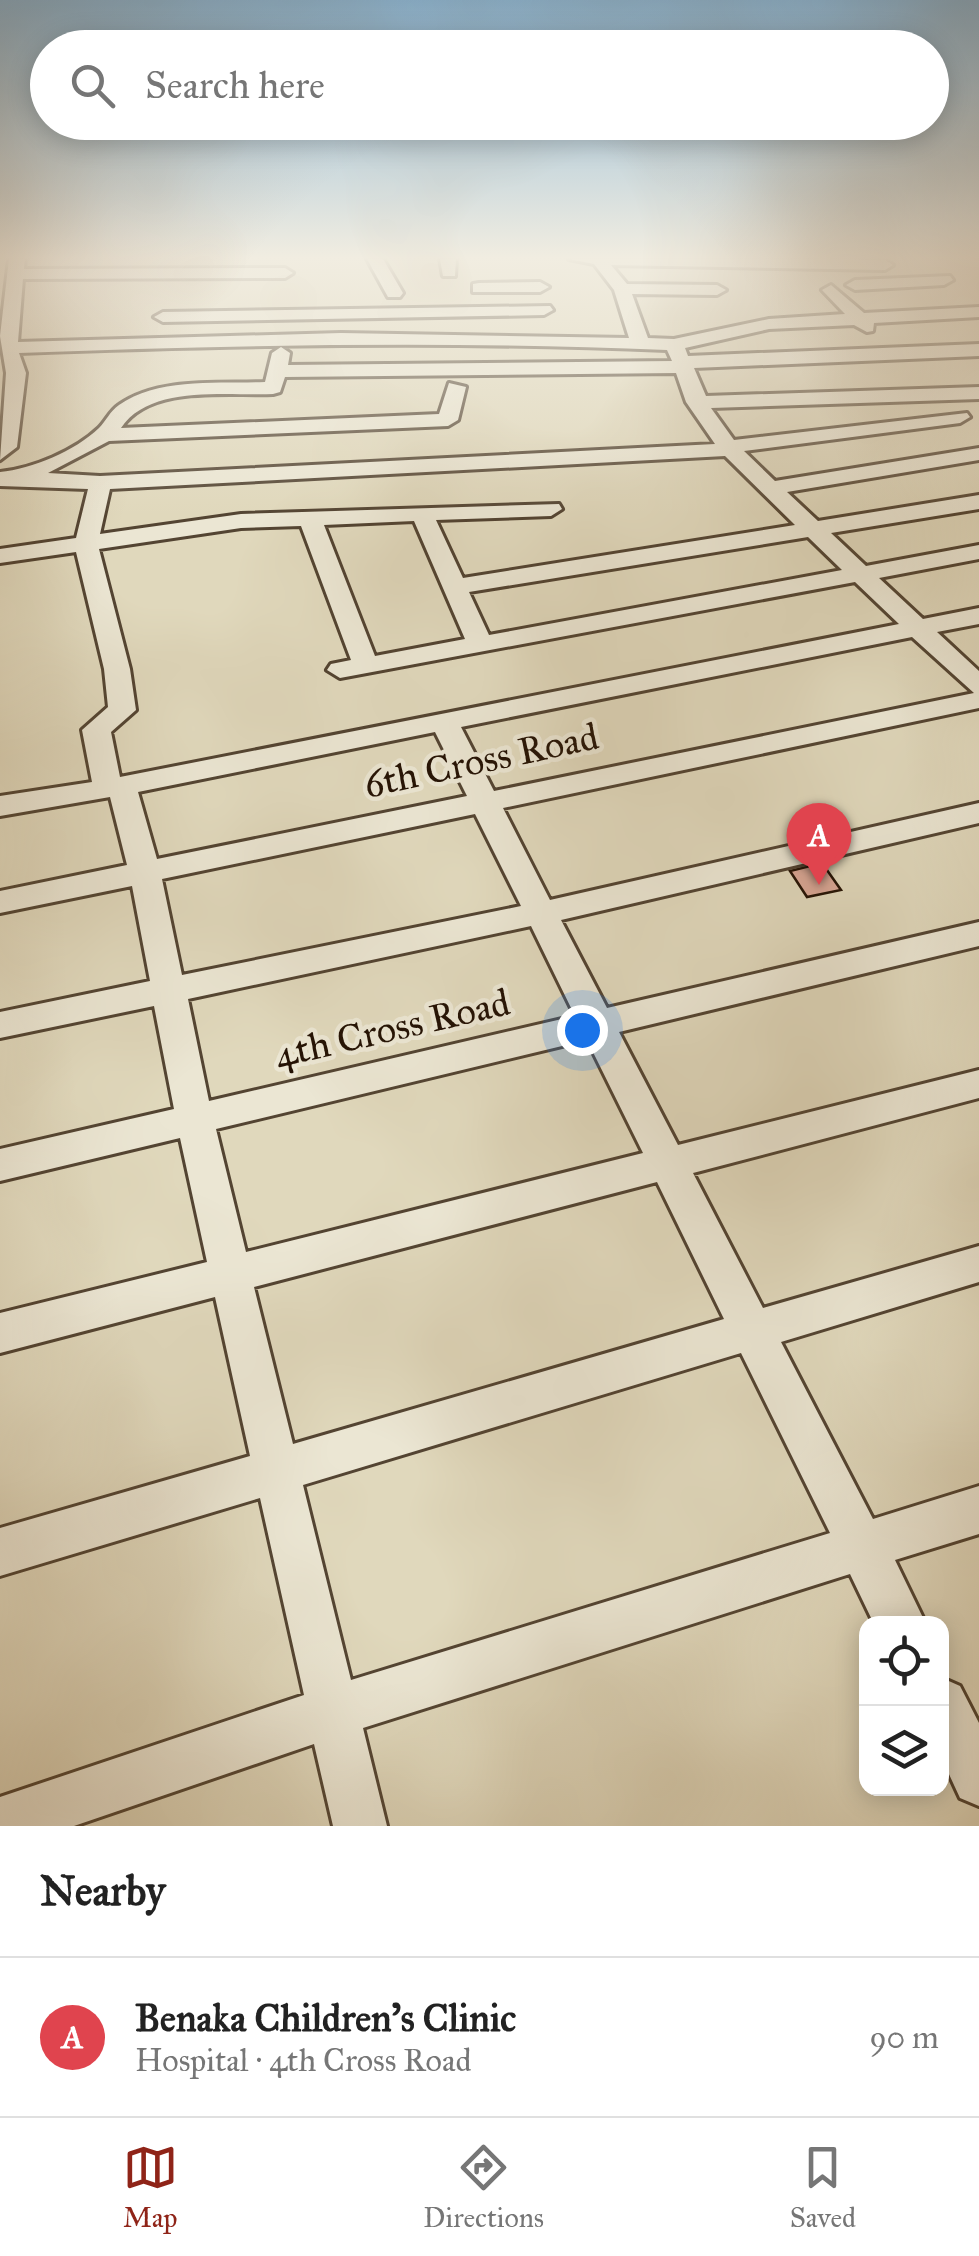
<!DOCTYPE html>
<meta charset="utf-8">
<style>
body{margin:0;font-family:"IM FELL Great Primer",serif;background:#f2f2f2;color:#222}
.controls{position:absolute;right:30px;bottom:30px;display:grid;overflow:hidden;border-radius:20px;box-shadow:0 5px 25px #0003}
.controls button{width:90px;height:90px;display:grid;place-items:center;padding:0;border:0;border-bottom:2px solid #e0e0e0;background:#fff;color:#222;font:50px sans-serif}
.you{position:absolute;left:582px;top:1030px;width:35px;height:35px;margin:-25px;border:8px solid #fff;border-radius:50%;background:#1a73e8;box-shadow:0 0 0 15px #1a73e833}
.badge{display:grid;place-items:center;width:65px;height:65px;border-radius:50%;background:#8f2418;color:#fff;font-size:32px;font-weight:700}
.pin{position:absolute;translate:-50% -82px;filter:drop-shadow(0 2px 5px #0008)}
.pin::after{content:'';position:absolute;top:52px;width:35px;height:30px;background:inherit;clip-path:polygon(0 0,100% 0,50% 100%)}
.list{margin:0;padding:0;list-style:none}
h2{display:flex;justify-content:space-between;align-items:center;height:130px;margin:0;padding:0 40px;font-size:42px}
h2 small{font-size:32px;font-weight:400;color:#767676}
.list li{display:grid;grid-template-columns:65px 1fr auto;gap:30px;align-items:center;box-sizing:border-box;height:160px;padding:0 40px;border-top:2px solid #e0e0e0}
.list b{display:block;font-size:38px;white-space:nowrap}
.list p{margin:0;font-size:32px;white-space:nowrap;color:#767676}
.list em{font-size:32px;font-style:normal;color:#767676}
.icon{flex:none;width:55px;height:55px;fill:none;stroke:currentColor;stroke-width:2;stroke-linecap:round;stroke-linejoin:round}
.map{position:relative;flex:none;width:979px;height:1826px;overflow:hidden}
.search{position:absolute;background:#fff;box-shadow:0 5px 25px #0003;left:30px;right:30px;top:30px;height:110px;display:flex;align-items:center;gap:25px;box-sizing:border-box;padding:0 35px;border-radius:55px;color:#767676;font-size:38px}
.sheet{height:290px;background:#fff}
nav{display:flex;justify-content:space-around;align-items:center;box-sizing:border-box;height:140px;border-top:2px solid #e0e0e0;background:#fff;font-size:28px;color:#767676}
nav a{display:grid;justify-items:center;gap:5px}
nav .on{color:#8f2418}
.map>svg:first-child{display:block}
</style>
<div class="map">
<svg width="979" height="1826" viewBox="0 0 979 1826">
<rect width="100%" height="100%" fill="#e0d8bc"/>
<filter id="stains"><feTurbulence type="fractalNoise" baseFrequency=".002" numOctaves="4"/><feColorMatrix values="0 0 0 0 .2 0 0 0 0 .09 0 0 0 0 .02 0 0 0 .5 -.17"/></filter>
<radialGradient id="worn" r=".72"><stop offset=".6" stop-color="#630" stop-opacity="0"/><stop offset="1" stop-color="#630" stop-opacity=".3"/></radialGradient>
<path fill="#daa796" stroke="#241204" stroke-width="2.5" d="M822 863 841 890 807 897 790 871Z"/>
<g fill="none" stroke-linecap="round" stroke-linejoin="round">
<defs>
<path id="minor" d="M9 259H25L24 269 285 268 293 273 285 278 23 279 18 342 341 333 629 338 614 290 594 264 569 259H848L885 260 893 265 885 270 611 265 627 284 717 285 726 290 717 295 632 294 648 338 674 339 769 319 845 314 822 290 831 285 864 313 979 307V317L874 323 873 331 867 332 854 325 769 329 685 348 688 356 979 344V356L694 368 706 396 979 387V399L711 408 734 440 967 413 970 417 960 423 744 451 775 481 979 448V460L787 492 818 521 979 495V509L831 533 866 566 979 545V559L879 578 923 619 979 608V624L937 632 979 671V708L503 808 550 900 979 803V823L561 920 607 1008 979 922V946L619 1032 678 1145 979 1070V1098L693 1173 763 1308 979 1246V1282L781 1342 873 1519 979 1486V1534L895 1560 926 1624H874L850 1574 363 1728 387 1826H333L314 1744 74 1826H0V1797L304 1695 260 1498 0 1576V1528L250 1456 215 1297 0 1353V1313L207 1262 180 1138 0 1181V1149L174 1109 154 1006 0 1038V1012L150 981 132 886 0 913V891L127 865 110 797 0 816V796L92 782 82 730 108 707 104 669 76 552 0 563V549L76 538 88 489 0 486V472C32 469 75 451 99 428 106 421 110 411 119 405 159 377 219 384 265 382L272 353 281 347 290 353 288 365 672 361 667 350C451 341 235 345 19 353L26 373 17 447 0 460 6 373 0 336ZM676 373 686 402 715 444 100 476 48 473 109 441 448 426 458 420 466 387 449 383 439 414 121 428C150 384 227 396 273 394L280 392 285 377ZM725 456 795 525 463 578 436 520 551 516 562 509 559 504 241 514 100 534 110 489ZM414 521 465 639 375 656 324 525ZM301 526 351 660 331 664 327 670 340 678 855 582 899 624 120 777 111 732 136 710 130 669 99 549 241 528ZM808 537 842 570 489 635 469 592ZM912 637 974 693 494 791 461 727ZM435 732 467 796 157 859 138 792ZM475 814 521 906 182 975 162 879ZM531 926 575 1016 209 1101 188 999ZM587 1040 643 1153 246 1252 216 1129ZM657 1182 724 1319 293 1444 254 1287ZM741 1353 830 1533 351 1680 303 1485Z
M367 259H383L403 293 400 297H388Z
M440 259H456L455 276H443Z
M950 276 953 280 944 285 855 290 846 285 855 280Z
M479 283 540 282 549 287 540 292H473V284Z
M550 306 553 310 544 315 163 322 154 317 163 312Z
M942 1678 960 1686 979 1723V1806L960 1798 942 1759Z"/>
</defs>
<use href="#minor" stroke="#534432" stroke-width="6"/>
<use href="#minor" fill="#ebe6d3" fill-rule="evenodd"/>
</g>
<linearGradient id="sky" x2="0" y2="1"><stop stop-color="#88b5d6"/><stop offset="0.5" stop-color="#f1ede1"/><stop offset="1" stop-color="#f1ede1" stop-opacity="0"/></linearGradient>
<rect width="979" height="515" fill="url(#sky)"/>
<g text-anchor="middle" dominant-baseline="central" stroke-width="9" stroke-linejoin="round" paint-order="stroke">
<g font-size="38" fill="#241204" stroke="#ebe6d3">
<text transform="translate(481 760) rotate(-12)">6th Cross Road</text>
<text transform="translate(392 1028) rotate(-13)">4th Cross Road</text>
</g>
</g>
<rect width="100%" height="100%" filter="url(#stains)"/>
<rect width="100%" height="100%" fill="url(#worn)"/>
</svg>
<div class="controls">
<button><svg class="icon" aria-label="locate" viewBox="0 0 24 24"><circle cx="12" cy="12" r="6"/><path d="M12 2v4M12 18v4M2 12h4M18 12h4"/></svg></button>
<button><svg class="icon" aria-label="layers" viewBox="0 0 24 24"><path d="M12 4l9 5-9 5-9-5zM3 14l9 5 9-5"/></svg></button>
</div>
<div class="you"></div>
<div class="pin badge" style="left:819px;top:885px;background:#e0444e">A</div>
<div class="search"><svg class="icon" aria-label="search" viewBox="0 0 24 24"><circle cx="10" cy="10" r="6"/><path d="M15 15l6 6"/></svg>Search here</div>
</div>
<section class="sheet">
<h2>Nearby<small></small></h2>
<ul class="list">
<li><span class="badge" style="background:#e0444e">A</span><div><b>Benaka Children's Clinic</b><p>Hospital · 4th Cross Road</p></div><em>90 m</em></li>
</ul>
</section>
<nav>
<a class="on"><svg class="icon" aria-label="map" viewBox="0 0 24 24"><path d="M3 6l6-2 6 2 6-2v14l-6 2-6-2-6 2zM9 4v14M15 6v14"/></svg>Map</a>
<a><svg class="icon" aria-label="directions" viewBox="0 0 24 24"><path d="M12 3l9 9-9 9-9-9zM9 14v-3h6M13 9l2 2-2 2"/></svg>Directions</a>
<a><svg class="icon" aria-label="saved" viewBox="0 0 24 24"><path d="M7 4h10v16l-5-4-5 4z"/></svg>Saved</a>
</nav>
